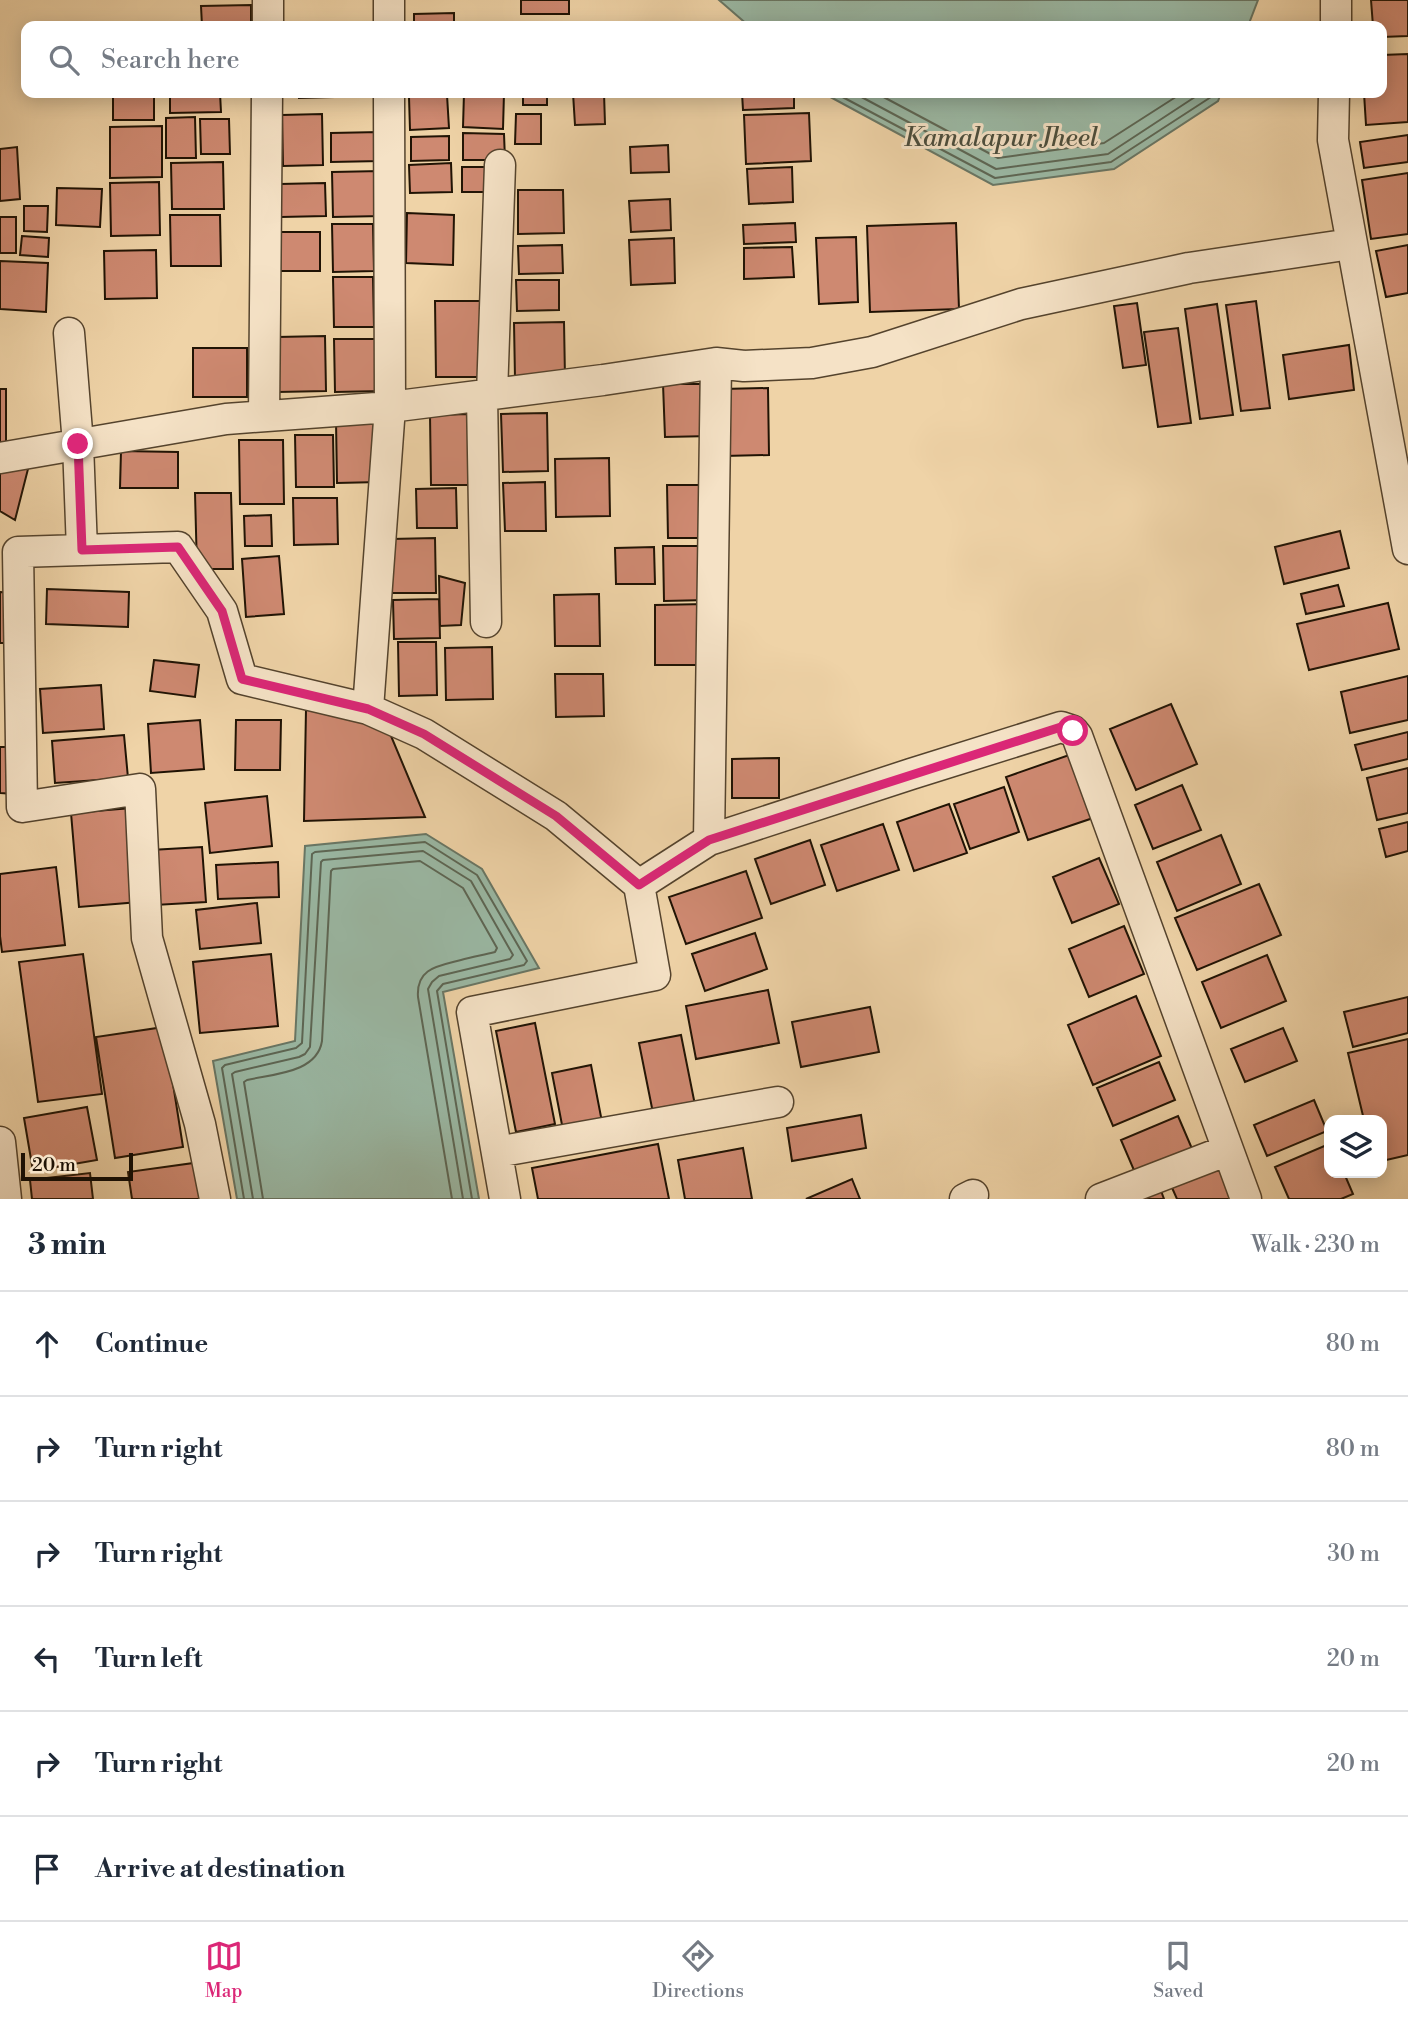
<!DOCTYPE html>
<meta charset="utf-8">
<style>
body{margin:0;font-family:"Libre Bodoni",serif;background:#f6f6f7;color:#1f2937}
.controls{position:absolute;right:21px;bottom:21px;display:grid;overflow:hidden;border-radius:14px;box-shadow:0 4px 18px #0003}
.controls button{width:63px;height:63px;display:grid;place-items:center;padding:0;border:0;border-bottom:2px solid #e0e1e3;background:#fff;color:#1f2937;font:35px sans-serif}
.scale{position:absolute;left:21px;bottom:18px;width:112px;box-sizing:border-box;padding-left:7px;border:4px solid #201304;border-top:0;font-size:19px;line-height:24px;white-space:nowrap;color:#201304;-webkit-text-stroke:5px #f5e2c6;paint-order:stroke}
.stop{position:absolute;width:21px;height:21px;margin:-16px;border:5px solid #db2777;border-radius:50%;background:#fff}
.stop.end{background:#db2777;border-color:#fff;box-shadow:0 2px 7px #0008}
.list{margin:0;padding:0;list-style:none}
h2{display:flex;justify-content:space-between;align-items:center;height:91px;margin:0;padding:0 28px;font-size:30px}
h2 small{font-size:23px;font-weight:400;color:#747a83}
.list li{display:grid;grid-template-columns:46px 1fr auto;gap:21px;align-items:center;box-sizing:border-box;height:105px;padding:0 28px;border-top:2px solid #e0e1e3}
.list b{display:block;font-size:26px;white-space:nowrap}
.list em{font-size:23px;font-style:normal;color:#747a83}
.icon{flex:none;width:38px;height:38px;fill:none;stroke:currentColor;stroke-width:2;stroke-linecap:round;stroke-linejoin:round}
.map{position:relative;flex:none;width:1408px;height:1199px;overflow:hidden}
.search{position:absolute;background:#fff;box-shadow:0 4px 18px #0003;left:21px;right:21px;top:21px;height:77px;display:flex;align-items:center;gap:18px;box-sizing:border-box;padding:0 24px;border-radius:14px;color:#747a83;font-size:26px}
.sheet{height:721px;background:#fff}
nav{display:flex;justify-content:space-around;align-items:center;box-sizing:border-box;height:98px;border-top:2px solid #e0e1e3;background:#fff;font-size:19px;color:#747a83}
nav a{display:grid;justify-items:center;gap:4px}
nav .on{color:#db2777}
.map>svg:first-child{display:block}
</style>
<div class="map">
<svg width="1408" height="1199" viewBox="0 0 1408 1199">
<rect width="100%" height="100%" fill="#efd3a7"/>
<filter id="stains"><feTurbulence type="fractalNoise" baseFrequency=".00286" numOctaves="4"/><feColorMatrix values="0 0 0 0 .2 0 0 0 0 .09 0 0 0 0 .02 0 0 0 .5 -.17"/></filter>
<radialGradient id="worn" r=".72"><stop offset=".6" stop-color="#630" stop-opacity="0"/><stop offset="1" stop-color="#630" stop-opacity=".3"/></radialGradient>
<path fill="#9ab8a4" stroke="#697664" stroke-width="2" d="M719 0H1258L1248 26H749Z
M823 93H1221L1218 101 1114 169 993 185Z
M426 834 482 869 539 968 443 992 479 1199H237L213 1061 295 1041 305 846Z"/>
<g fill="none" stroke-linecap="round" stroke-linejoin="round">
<path stroke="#5d6654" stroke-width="2" d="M835 93 995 178 1111 162 1211 97 1213 93
M854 93 996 169 1108 154 1201 93
M876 93 998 158 1104 143 1182 93
M244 1199 222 1068 225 1065 296 1048 302 1043 312 854 315 852 425 842 477 875 527 961 524 965 443 984 437 991 472 1199
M253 1199 232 1074 235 1072 299 1057 305 1054 310 1047 321 862 323 860 423 851 471 881 513 955 510 959 439 976 432 982 428 989 463 1199
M263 1199 244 1082 247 1080C273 1074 317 1073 322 1041L331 871 333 869 420 861 463 888 497 948 495 952C483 955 472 957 461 960 438 966 416 968 418 997L452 1199"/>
</g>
<path fill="#ce8971" stroke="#201304" stroke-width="2" d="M521 0H569V14H521Z
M1371 0H1408V36L1382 37V26H1373Z
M251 5V26H202L201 6Z
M454 13V26H414V14Z
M1408 54V122L1366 125 1364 93H1382V55Z
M113 93H154V120H113Z
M170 93H220L221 112 170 113Z
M299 93H334V97L299 98Z
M464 93H504L503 129 463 127Z
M523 93H547V105H523Z
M573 93H604L605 124 575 125Z
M742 93H794V108L743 110Z
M447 95 449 128 410 130 409 97Z
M809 113 811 161 746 164 744 115Z
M322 114 323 165 283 166 282 115Z
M516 114H541V144H515Z
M195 117 196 158H166V118Z
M200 119H229L230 154H201Z
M162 126V177L110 178V127Z
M380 132 381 161 331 162V133Z
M463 133 504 134 505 160H463Z
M1408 135V162L1364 168 1360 142Z
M449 136V160L411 161V137Z
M668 145 669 172 631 173 630 147Z
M17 147 20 199 0 201V149Z
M223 162 224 209H172L171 163Z
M451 163 452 192 410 193 409 165Z
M462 167H491L492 192H462Z
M792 167 793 202 749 204 747 169Z
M381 171 382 216 333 217 332 172Z
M1408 173V234L1371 239 1362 180Z
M159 182 160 235 111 236 110 183Z
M325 183 326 216 281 217 280 184Z
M57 188 102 189 100 227 56 225Z
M518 190H563L564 233 518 234Z
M670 199 671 230 631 232 629 201Z
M24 206H48L47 232 24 231Z
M407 213 454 215 453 265 406 263Z
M170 215H220L221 266H171Z
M0 217H16V253H0Z
M795 223 796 242 744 244 743 225Z
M956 223 959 309 870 312 867 226Z
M332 224H373L374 271 333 272Z
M278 232H320V271H279Z
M22 236 49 238 48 257 20 255Z
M856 237 858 302 819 304 816 238Z
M674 238 675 283 631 285 629 240Z
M562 245 563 273 519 274 518 246Z
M1408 245V293L1386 297 1376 251Z
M792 247 794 277 744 279V248Z
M156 250 157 298 105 299 104 251Z
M0 261 48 263 46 312 0 309Z
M333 277H373L374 327H334Z
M516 280H559V310L517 311Z
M435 301H481L482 377H436Z
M1256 301 1270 408 1241 411 1226 305Z
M1137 303 1146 365 1123 368 1114 306Z
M1217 304 1233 415 1200 419 1185 309Z
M564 322 565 378H515L514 323Z
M1178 328 1191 423 1158 427 1144 332Z
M325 336 326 391 278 392 277 337Z
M334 339H381L382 391 335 392Z
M1349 345 1354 390 1289 399 1283 355Z
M193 348H247V397H193Z
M663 384H710L711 436 665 437Z
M768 388 769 455 724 456 722 389Z
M0 389H6V444H0Z
M547 413 548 471 503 472 501 414Z
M471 414 472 485H431L430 415Z
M377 420 379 482 337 483 336 421Z
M295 435H333L334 487H296Z
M239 440H283L284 504H240Z
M121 451 178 452V488H120Z
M609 458 610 516 556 517 555 459Z
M21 467 28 469 15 520 0 511V471Z
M545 482 546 531H505L503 483Z
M667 485H708V538H668Z
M456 488 457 528H417L416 489Z
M195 493H231L233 569H197Z
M293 498H337L338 544 294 545Z
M271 515 272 546H245L244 516Z
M1340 531 1349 568 1284 584 1275 547Z
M435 538 436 593H392L391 539Z
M663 546H708V600L664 601Z
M654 547 655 584H616L615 548Z
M279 556 284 614 246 617 242 559Z
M439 576 465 583 461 625 440 626Z
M1338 585 1344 606 1306 614 1301 594Z
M47 589 129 592 128 627 46 624Z
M0 592 12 593 8 643H0Z
M599 594 600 646H555L554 595Z
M439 599 440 638 394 639 393 600Z
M1388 603 1399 649 1309 670 1297 624Z
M706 604 707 665H655V605Z
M398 642H436L437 695 399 696Z
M492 647 493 699 446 700 445 648Z
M154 660 199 665 195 697 150 691Z
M555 674H603L604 716 556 717Z
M1408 676V720L1350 733 1341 692Z
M101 685 104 729 43 733 40 689Z
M1171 704 1197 764 1136 790 1110 729Z
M306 709 386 724 425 817 304 821Z
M200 720 204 769 151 773 148 724Z
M236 720H281L280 770H235Z
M1408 732V759L1362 770 1355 745Z
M124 735 128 778 55 783 52 741Z
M0 747H15L14 794 0 793Z
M1072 754 1093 818 1028 840 1006 777Z
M779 758V798H732V759Z
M1408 768V813L1377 820 1367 778Z
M1182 785 1201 830 1153 849 1135 805Z
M1004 787 1019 832 970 849 954 804Z
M267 796 272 846 210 853 205 803Z
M949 804 967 853 914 871 897 822Z
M132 808 139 902 79 907 71 813Z
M1408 822V851L1386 857 1379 829Z
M883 824 899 870 837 891 821 845Z
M1221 835 1241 884 1177 911 1157 862Z
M810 840 825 885 771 904 755 859Z
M202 847 206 902 155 905 151 850Z
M1099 858 1119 904 1072 923 1053 877Z
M278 862 279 897 218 899 216 865Z
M56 867 65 945 2 952 0 936V874Z
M746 871 762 918 686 944 669 897Z
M1259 884 1281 935 1197 970 1175 918Z
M257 903 261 943 200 949 196 910Z
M1124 926 1144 974 1089 997 1069 949Z
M755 933 767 969 705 991 692 954Z
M83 954 102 1094 38 1102 19 962Z
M271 954 278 1026 200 1033 193 962Z
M1267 955 1286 1001 1221 1028 1202 982Z
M768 990 779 1043 696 1059 686 1006Z
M1136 996 1161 1056 1093 1085 1068 1025Z
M1408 997V1033L1353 1047 1344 1012Z
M870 1007 879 1052 801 1067 792 1022Z
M535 1023 555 1124 516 1132 496 1031Z
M164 1027 183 1147 115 1158 96 1037Z
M1283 1028 1297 1061 1245 1082 1231 1049Z
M681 1035 696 1110 654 1118 639 1043Z
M1408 1039V1155L1382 1161V1120H1364L1348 1053Z
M1159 1062 1175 1100 1113 1126 1097 1088Z
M591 1065 602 1122 563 1130 552 1073Z
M1314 1100 1327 1131 1267 1156 1254 1125Z
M87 1107 97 1160 33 1171 24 1118Z
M861 1115 866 1148 792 1161 787 1128Z
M1178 1116 1193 1151 1136 1175 1121 1140Z
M658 1144 669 1199H538L532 1168Z
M1329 1144V1173H1344L1353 1194 1341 1199H1289L1275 1167Z
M743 1148 752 1199H685L678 1160Z
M1220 1160 1237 1199H1177L1169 1181Z
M201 1162 206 1199H132L128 1172Z
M90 1173 93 1199H32L30 1180Z
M852 1179 860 1199H806Z
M1160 1188 1164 1199H1133Z"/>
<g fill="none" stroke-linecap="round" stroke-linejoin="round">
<defs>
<path id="street" d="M389 0V26
M268 26V0
M1336 26V0
M1334 93 1333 140 1408 549
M69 333 78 444 82 550
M492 394 500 165
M482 396 486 622
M264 416 267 93
M0 458 226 419 390 407 603 380 716 363 744 366 812 363 872 352 1021 304 1189 268 1351 244
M368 709 390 407 389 93
M709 840 716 363
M639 885 709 840 911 774 1061 727 1073 731 1077 736 1246 1199
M0 1142 6 1199
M497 1152 778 1102
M215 1199 200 1124 147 938 140 789 22 807 18 552 178 547 222 611 242 679 368 709 424 734 556 816 639 885 655 975 472 1012 505 1199
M965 1199 973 1195
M1101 1199 1228 1150"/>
</defs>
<use href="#street" stroke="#54432d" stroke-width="33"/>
<use href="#street" stroke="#f5e2c6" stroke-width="30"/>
</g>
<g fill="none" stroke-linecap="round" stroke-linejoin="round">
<path stroke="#db2777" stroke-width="9" d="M78 444 82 550 178 547 222 611 242 679 368 709 424 734 556 816 639 885 709 840 1061 727 1073 731"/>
</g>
<g text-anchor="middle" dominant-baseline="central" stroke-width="6" stroke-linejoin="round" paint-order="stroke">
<g font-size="26" font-style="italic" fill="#4b4d3c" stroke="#f5e2c6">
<text x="1001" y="138">Kamalapur Jheel</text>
</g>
</g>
<rect width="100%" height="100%" filter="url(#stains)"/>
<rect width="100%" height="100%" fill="url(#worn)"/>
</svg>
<div class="controls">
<button><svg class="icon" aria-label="layers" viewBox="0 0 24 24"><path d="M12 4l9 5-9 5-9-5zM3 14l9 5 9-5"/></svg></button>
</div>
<div class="scale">20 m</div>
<div class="stop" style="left:1073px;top:731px"></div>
<div class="stop end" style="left:78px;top:444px"></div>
<div class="search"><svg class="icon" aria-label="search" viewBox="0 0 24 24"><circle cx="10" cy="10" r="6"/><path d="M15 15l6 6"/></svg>Search here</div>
</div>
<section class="sheet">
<h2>3 min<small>Walk · 230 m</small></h2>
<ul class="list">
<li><svg class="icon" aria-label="ahead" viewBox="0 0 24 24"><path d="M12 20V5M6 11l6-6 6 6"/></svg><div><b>Continue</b></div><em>80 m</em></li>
<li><svg class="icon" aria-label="right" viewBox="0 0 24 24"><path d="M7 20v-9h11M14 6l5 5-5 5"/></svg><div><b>Turn right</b></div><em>80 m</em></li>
<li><svg class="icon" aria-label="right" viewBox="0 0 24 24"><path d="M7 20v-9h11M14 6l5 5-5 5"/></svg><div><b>Turn right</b></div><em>30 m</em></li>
<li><svg class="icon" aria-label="left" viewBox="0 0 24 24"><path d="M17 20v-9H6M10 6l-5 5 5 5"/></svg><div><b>Turn left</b></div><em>20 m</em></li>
<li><svg class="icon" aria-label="right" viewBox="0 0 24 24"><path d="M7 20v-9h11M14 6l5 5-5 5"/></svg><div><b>Turn right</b></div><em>20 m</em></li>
<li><svg class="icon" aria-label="arrive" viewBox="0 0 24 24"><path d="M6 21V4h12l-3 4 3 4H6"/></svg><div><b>Arrive at destination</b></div></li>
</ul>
</section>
<nav>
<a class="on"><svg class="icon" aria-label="map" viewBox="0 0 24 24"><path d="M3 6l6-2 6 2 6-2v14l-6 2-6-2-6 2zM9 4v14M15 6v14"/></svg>Map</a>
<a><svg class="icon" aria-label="directions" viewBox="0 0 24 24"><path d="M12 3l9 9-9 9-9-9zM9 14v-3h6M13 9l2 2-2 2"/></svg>Directions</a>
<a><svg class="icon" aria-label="saved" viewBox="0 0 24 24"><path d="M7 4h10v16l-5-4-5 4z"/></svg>Saved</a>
</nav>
